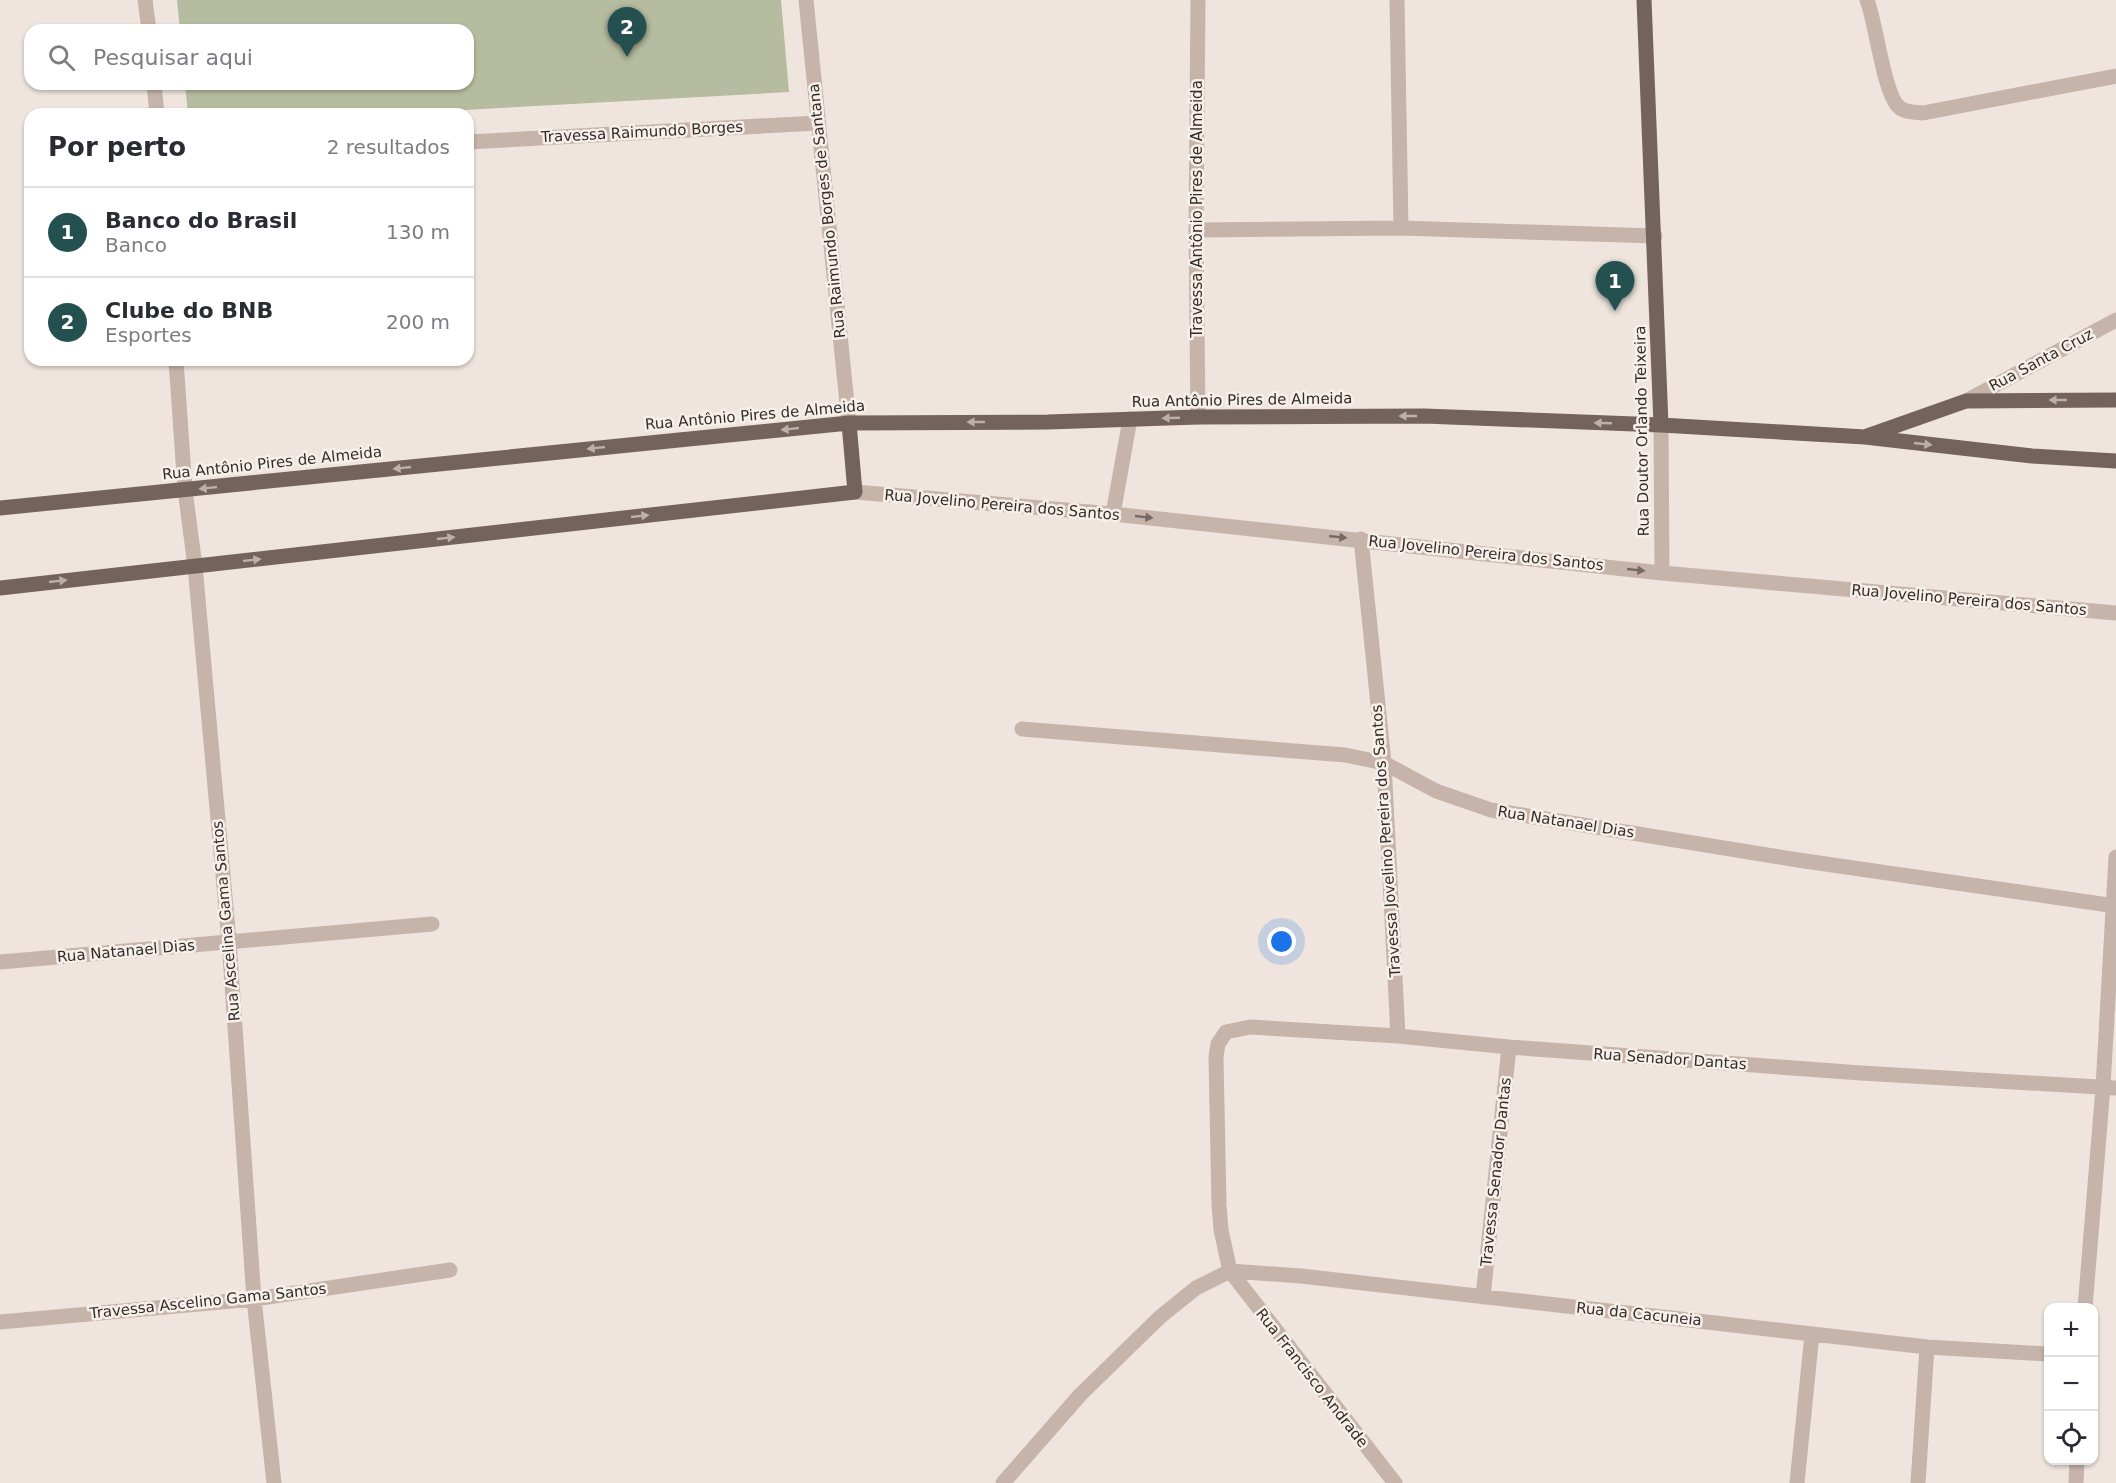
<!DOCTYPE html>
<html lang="pt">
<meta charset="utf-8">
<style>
body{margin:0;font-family:"DejaVu Sans",sans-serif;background:#f2f2f3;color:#2b2b33}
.controls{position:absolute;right:18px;bottom:18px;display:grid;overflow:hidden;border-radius:12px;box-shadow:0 2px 4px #0004}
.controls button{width:54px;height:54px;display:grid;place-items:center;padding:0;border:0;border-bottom:2px solid #e1e1e2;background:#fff;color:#2b2b33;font:30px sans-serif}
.you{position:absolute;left:1282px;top:942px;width:21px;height:21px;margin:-15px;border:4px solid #fff;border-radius:50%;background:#1a73e8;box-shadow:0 0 0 9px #1a73e833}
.badge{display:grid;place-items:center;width:39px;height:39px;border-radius:50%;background:#24514f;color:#fff;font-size:20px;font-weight:700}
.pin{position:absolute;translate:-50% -50px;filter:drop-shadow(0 2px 3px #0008)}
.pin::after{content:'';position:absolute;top:32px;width:21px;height:18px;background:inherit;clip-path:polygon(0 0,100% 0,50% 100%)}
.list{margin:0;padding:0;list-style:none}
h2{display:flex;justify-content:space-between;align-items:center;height:78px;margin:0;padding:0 24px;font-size:26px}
h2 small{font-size:20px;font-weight:400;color:#7c7c81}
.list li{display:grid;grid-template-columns:39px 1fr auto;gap:18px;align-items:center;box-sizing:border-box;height:90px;padding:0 24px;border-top:2px solid #e1e1e2}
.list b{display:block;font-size:22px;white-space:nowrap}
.list p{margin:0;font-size:20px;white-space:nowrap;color:#7c7c81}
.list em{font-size:20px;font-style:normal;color:#7c7c81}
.icon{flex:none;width:33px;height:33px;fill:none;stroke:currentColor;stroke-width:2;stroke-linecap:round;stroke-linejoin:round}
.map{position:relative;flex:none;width:2116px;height:1483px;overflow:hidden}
.search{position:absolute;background:#fff;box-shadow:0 2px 4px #0004;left:24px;top:24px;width:450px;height:66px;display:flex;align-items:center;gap:15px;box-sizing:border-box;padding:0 21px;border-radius:18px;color:#7c7c81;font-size:22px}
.panel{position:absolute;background:#fff;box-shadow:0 2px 4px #0004;left:24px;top:108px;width:450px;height:258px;border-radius:18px}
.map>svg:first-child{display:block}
</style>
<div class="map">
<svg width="2116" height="1483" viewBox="0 0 2116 1483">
<rect width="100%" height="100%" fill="#efe5de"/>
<path fill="#b6bc9f" d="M177 0H781L789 92 393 114H188L185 84H468V30H180Z"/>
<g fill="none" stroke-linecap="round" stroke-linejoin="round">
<path stroke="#c6b4ab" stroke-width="15" d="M145 0 149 30
M806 0 849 423
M1397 0 1401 228
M1867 0C1876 22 1884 97 1900 108 1907 113 1916 112 1923 113L2116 76
M154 84 157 114
M468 142 817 123
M1196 230 1401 228 1655 236
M176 360 185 490 195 566 229 941 254 1299 274 1483
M1966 401 2116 320
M1198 417 1196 230 1198 0
M1661 425 1662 573
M855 492 1113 514 1662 573 2116 613
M1113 514 1130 419
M1361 539 1384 763 1398 1036
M1022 729 1345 755 1384 763 1436 791 1491 810 1798 860 2116 906
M0 962 432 924
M1230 1271 1301 1276 1927 1347 2048 1354
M1483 1297 1509 1047
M2085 1308 2103 1087 2116 857
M0 1322 254 1299 450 1270
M1003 1483 1080 1395 1160 1317 1196 1288 1230 1271
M1395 1483 1230 1271 1221 1230 1219 1205 1216 1057 1218 1044 1226 1032 1250 1027 1398 1036 1509 1047 1861 1073 2116 1088
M1797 1483 1812 1334
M1918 1483 1927 1347
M2076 1483 2077 1460"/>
<path stroke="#74625c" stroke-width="15" d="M1644 0 1661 425
M1867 436 1966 401 2116 400
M0 508 849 423 1048 422 1198 417 1424 416 1661 425 1865 437 2032 456 2116 461
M0 588 855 492 849 423"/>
</g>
<defs><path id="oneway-solid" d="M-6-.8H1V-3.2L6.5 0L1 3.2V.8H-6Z" transform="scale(1.5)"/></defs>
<g fill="#bcb0aa">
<use href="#oneway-solid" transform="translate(2058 400) rotate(180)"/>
<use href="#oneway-solid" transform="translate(1408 416) rotate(180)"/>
<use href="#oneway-solid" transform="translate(1171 418) rotate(178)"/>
<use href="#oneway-solid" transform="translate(976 422) rotate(180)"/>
<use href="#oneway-solid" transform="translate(1603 423) rotate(-178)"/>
<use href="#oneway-solid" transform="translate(790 429) rotate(174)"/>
<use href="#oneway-solid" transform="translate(1923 444) rotate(6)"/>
<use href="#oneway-solid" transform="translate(596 448) rotate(174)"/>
<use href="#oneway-solid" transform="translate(402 468) rotate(174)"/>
<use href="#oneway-solid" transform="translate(208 488) rotate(174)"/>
<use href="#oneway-solid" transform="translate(640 516) rotate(-6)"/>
<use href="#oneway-solid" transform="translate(446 538) rotate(-6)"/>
<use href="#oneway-solid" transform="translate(252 560) rotate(-6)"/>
<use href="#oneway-solid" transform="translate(58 581) rotate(-6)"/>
</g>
<g fill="#766964">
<use href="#oneway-solid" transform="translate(1144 517) rotate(6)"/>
<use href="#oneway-solid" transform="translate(1338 537) rotate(6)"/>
<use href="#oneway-solid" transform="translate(1636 570) rotate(6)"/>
</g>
<g text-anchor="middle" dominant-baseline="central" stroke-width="5" stroke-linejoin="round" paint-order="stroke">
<g font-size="15" fill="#342c29" stroke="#f7efe9">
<text transform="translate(642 132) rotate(-3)">Travessa Raimundo Borges</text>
<text transform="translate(1197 209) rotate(-90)">Travessa Antônio Pires de Almeida</text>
<text transform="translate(827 211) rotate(-96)">Rua Raimundo Borges de Santana</text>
<text transform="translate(2041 360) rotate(-28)">Rua Santa Cruz</text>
<text transform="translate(1242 400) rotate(-1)">Rua Antônio Pires de Almeida</text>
<text transform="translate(755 415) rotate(-5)">Rua Antônio Pires de Almeida</text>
<text transform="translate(1642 431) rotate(-91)">Rua Doutor Orlando Teixeira</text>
<text transform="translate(272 463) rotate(-6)">Rua Antônio Pires de Almeida</text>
<text transform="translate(1002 505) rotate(5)">Rua Jovelino Pereira dos Santos</text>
<text transform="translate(1486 553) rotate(6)">Rua Jovelino Pereira dos Santos</text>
<text transform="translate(1969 600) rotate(5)">Rua Jovelino Pereira dos Santos</text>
<text transform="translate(1566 822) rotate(9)">Rua Natanael Dias</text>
<text transform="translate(1386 841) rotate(-94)">Travessa Jovelino Pereira dos Santos</text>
<text transform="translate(226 921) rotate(-95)">Rua Ascelina Gama Santos</text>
<text transform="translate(126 951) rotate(-5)">Rua Natanael Dias</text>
<text transform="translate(1670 1059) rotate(4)">Rua Senador Dantas</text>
<text transform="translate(1496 1172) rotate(-84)">Travessa Senador Dantas</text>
<text transform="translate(208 1301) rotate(-6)">Travessa Ascelino Gama Santos</text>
<text transform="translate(1639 1314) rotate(6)">Rua da Cacuneia</text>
<text transform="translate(1312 1378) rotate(52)">Rua Francisco Andrade</text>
</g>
</g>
</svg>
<div class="controls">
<button>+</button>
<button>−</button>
<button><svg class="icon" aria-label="locate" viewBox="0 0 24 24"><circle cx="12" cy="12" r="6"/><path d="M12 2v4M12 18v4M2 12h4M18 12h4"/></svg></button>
</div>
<div class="you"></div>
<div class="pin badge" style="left:1615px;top:311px">1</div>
<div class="pin badge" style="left:627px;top:57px">2</div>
<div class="search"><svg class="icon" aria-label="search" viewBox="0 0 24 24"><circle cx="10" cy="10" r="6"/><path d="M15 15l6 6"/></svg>Pesquisar aqui</div>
<section class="panel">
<h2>Por perto<small>2 resultados</small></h2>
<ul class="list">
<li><span class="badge">1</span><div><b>Banco do Brasil</b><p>Banco</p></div><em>130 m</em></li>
<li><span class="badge">2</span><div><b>Clube do BNB</b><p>Esportes</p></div><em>200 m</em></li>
</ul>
</section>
</div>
